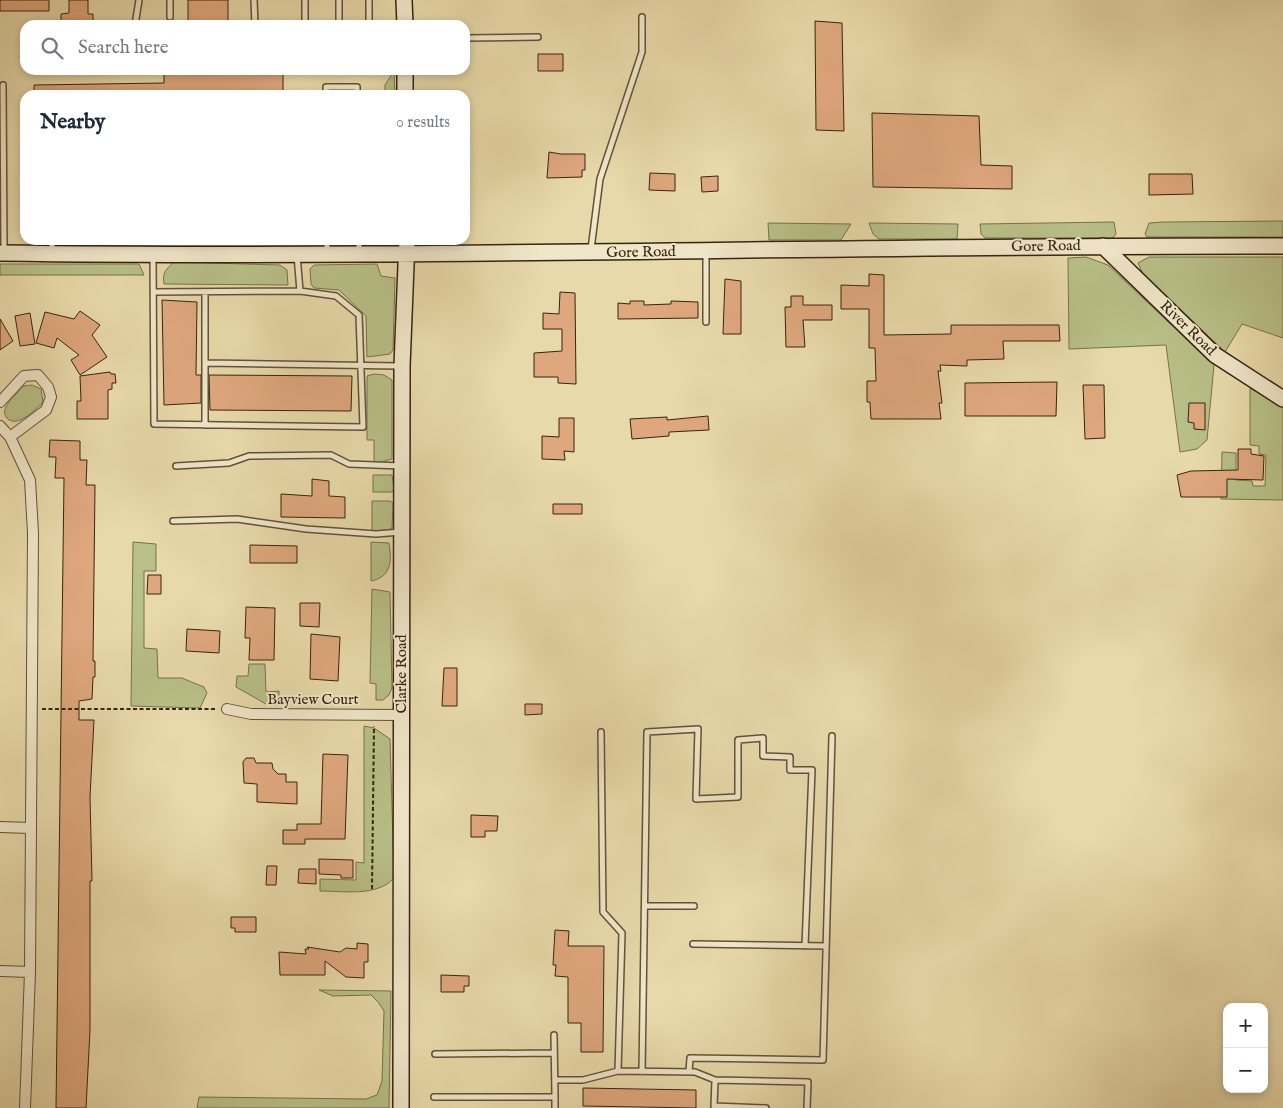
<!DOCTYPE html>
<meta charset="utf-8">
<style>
body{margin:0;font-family:"IM FELL English",serif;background:#f2f2f3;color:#1f2937}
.controls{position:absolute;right:15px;bottom:15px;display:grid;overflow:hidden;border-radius:10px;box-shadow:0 2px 8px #0003}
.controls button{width:45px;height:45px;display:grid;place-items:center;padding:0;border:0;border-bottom:1px solid #e0e1e3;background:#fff;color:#1f2937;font:25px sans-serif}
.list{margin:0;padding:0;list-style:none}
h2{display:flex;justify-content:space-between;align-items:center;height:65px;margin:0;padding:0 20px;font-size:21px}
h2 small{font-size:16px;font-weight:400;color:#747a83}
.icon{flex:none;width:28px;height:28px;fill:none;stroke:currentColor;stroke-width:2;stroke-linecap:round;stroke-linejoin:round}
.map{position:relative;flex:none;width:1283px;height:1108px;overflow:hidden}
.search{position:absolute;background:#fff;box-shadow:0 2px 8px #0003;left:20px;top:20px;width:450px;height:55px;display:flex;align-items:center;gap:12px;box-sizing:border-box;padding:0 18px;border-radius:15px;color:#747a83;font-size:19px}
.panel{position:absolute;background:#fff;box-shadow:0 2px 8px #0003;left:20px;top:90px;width:450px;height:155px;border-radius:15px}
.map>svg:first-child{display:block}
</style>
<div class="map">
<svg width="1283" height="1108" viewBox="0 0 1283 1108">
<rect width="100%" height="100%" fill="#e8d9aa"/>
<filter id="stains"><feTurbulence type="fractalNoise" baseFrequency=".004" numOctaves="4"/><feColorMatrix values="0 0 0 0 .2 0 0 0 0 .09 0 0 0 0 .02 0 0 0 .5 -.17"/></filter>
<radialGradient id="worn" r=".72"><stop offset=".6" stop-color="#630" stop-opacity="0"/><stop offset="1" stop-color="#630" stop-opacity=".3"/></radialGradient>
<path fill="#b8bf87" stroke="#77724c" d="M394 71 395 95H385V85Z
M1283 221V237H1147L1145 234 1149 223 1163 222Z
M1114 222 1116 234 1113 238H985L981 234 980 224Z
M768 223 851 224 841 240H769Z
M869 223 958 224 957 239H879L873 234Z
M1086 257 1108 265 1214 365 1207 440 1197 449 1180 452 1166 345 1069 349 1068 258Z
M1149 257H1283V338L1242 324 1225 352 1143 274 1138 263Z
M174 262 280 265 287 270 288 285 164 284C162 273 166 269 174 262Z
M0 264H139L144 275H0Z
M377 264 381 276 395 278 393 350 390 354 367 357 366 316 339 290 314 288 311 284 310 269 314 265Z
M374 374 384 375 392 380V459L374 464V440H367V376Z
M32 385 41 389 43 402C36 409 17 429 7 418 4 415 4 411 6 407 9 400 18 393 23 386Z
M1250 388 1283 408V500L1221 499 1222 452 1236 453V480L1252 481 1253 486H1265L1266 455 1259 454V446L1250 445Z
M373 475H392L394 489 392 492H373Z
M372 501H390L393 503 392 528 387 531 372 532Z
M133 542 156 544V571H144V648L157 649 158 678H182L204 687 207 693 200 708 131 706Z
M371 542 389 543C392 562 391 577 371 581Z
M372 589 390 592 392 688 389 695 383 700H376V684L370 683Z
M249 664H265L266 692 279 691V705L266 704 236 687 237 676H248Z
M364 726 374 728 390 739 394 878C377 897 344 891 320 891V879L356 880V862L364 863Z
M319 990 391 991 389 1108H197L199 1097 366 1099 377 1095 382 1081 384 1011 378 1002 371 995 333 996Z"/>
<path fill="#dfa77d" stroke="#362512" d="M0 0H49V11H0Z
M69 0H88V14H93V25H61V14L69 13Z
M188 0H228V25H188Z
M815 21 842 23 844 131 816 130Z
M538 54H563V71H538Z
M164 70 283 72V95H34V85L164 83Z
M872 113 979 116 981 165 1012 166V189L873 187Z
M549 152 561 154H585V170H582V177L547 178Z
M650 173 675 174V191L649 190Z
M1149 174H1192L1193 194 1149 195Z
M718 176V191L702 192 701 177Z
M869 274 884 275V335L951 334V325H1059L1060 341H1003L1004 359 967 360V366L940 365 941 371H938L942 403H939L941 419H871L870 402H867V381H876L875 348H869V309H841V285L869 286Z
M725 279 741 281V334H723Z
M560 292 575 293 576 384 558 383V377H534V353L562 351V329H543V313L559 314Z
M791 296H803V305H832V320H803L805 347H786L785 307H791Z
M162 300 197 302 196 375H201V403L164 405Z
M630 301H644V305L671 304V301L698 302V318L618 319V303L630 304Z
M80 311 100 325 92 335 107 357 80 375 71 360 79 355 57 338 54 348 36 343 45 312 74 319Z
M30 313 35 344 20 346 15 316Z
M0 319 13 341 0 350Z
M110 372 111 374H115L116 383H112V389L108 390V419H77V401H81L80 376Z
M209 375 352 376 351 411 210 410Z
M1057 382 1056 416H965V383Z
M1083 385H1104L1105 438 1085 439Z
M1189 403H1205V430L1194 429V423L1188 422Z
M708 416 709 430 669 432V436L632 439 630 419 667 417V420Z
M559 418H574V452L564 451 565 460 542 459V436L559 437Z
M50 440 80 441V460H87L86 485H95L93 661H95V677H93L92 699 79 701V720H94L90 797 92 881H90V1030L86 1108H56L64 478H55L56 457H49Z
M1238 449H1251V454L1264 456 1263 480 1227 479V497H1181L1177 475 1191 471 1238 470Z
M312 479 329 481V496L345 497V518L281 517V494L312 496Z
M553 504H582V514H553Z
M250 545 297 546V563H250Z
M148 575H161V594H147Z
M300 603H320L319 627 300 626Z
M246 607 275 608 274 660H249L250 638H245Z
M187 629 220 631 219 653 186 651Z
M311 634 340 637 338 681 310 679Z
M444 668H457V706H442Z
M525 704H542V714L525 715Z
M323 754 348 755 345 839H305V844H283V830H297V824H321Z
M246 758H254L256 763H272L273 769 278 774H286V782H297V804L257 802V784L244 783 243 762Z
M471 815 498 816 497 831H485V837H471Z
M319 859 353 860V878H341V875L319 874Z
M267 866H277L276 885H266Z
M299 869H316V884L298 883Z
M231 917H256V932H235V928H231Z
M555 930 569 931 568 946H604L603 1052H581V1023H568V977L555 976 556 965H553Z
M357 943 368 944V962H364V978L346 977 325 961V975H280L279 952 306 954 305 949H309L307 947 340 952 346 948 357 949Z
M441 975 469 976V986H464V992H441Z
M583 1088 696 1090V1108L583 1106Z"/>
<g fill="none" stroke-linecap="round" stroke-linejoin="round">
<defs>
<path id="lane" d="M170 0V17
M254 0 255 25
M305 0V25
M339 0V25
M135 25 139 0
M369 25V0
M465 38 538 37
M3 85 4 252
M326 95V87H357V95
M327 240V252
M359 240V252
M591 249 600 179 642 52V17
M52 251V240
M706 251V322
M297 255 300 291
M153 292 300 291 336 296 359 315 363 427 154 424 153 256
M205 363 399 366
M205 425V292
M176 466 229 463 249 456 331 455 349 464 401 466
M173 521 237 519 306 529 376 534 401 532
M645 906H694
M693 944 826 946
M554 1035 555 1097
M435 1054 554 1053
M618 1071 695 1072 715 1080 808 1082 807 1108
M642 1072 647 732 698 729 696 799 738 797V740L763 738V756L790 757V770H812L805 946
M689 1072 690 1058 823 1060 832 736
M555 1080H583L618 1071 622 933 603 912 601 732
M715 1080 714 1106 766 1108
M434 1097H555V1108"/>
<path id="street" d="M0 402 24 376 38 375 48 387 51 397 46 410 10 437
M0 426 10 437 30 480 33 533 30 972 25 1108
M227 709 251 714 400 715
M0 827 30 828
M0 971 30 972"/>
<path id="secondary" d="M404 0 405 25
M405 70V95
M1103 246 1215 355 1283 399
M0 253C428 259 855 245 1283 246
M401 1108 402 366 407 240"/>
</defs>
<use href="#lane" stroke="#625238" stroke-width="8"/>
<use href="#street" stroke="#625238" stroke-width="12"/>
<use href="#secondary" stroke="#362512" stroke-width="18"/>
<path stroke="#362512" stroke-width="2" stroke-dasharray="4 2.5" stroke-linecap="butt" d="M42 709H217
M372 889 374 726"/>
<use href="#lane" stroke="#f0e6c8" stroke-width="5"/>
<use href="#street" stroke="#f0e6c8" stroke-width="10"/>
<use href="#secondary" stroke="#f0e6c8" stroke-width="15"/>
</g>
<g text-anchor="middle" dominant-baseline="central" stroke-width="4" stroke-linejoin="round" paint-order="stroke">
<g font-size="15" fill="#362512" stroke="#f0e6c8">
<text transform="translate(1046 246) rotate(-1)">Gore Road</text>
<text transform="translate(641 252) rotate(-1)">Gore Road</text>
<text transform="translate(1188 328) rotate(44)">River Road</text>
<text transform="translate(401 674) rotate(-90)">Clarke Road</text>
<text x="313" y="699">Bayview Court</text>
</g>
</g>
<rect width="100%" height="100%" filter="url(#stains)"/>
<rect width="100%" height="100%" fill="url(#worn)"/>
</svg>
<div class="controls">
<button>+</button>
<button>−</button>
</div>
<div class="search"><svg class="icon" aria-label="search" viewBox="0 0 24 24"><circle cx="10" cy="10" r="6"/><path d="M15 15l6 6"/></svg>Search here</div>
<section class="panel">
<h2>Nearby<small>0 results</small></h2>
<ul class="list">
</ul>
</section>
</div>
